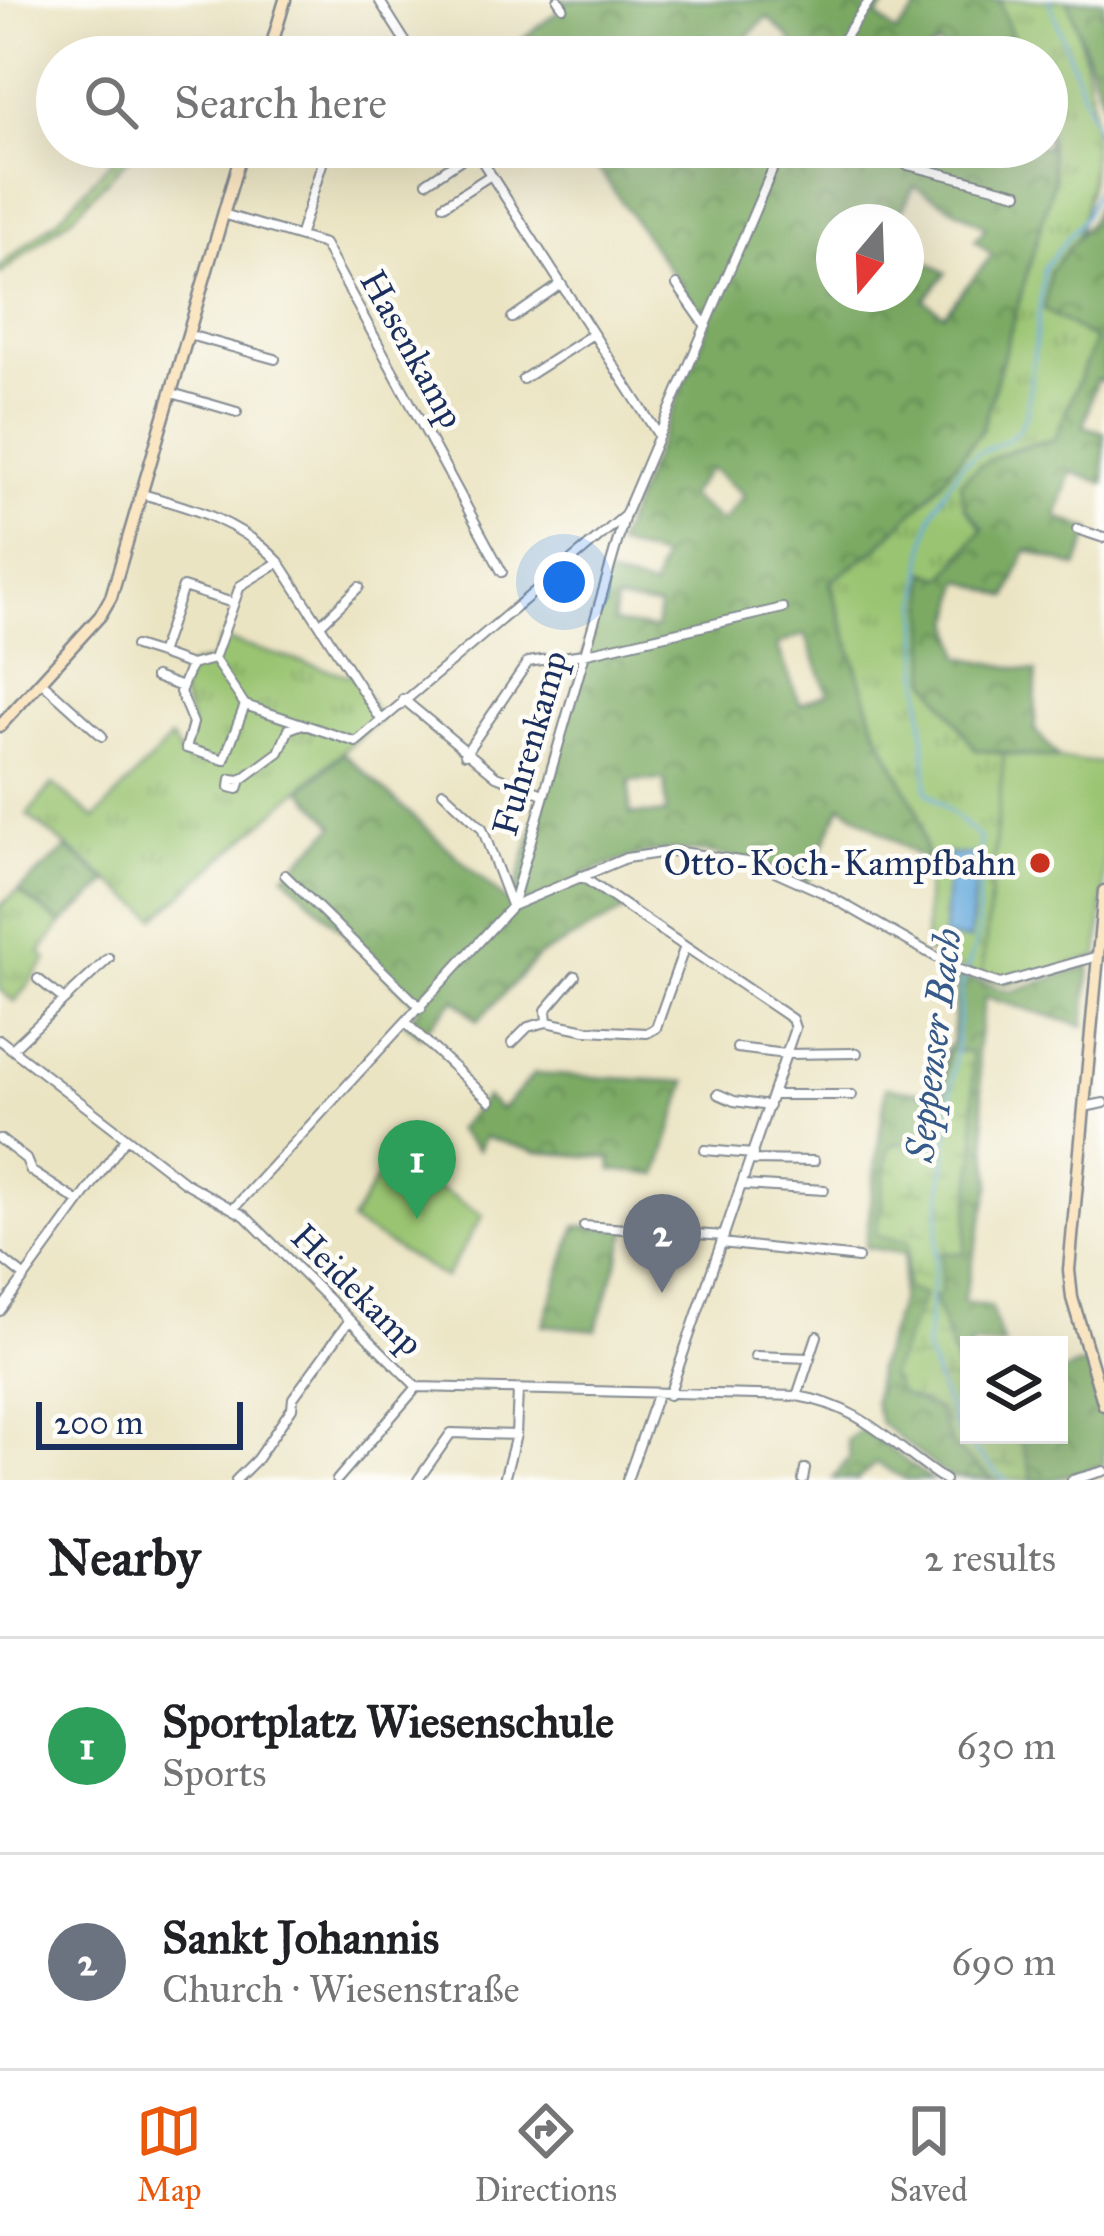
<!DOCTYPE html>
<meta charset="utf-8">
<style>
body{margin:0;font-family:"IM FELL Great Primer",serif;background:#f6f6f6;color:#202124}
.controls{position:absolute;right:36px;bottom:36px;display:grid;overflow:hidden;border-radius:0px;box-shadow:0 12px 48px #0002}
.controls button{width:108px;height:108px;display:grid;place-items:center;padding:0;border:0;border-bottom:3px solid #e0e0e0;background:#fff;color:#202124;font:60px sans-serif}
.compass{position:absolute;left:816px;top:204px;width:108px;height:108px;border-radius:50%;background:#fff;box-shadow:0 12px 48px #0002;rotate:199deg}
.scale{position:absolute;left:36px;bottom:30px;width:207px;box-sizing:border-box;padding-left:12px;border:6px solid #1b2f5e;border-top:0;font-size:33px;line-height:42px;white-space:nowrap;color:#1b2f5e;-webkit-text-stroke:9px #fdfcf7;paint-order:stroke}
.you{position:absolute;left:564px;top:582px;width:42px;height:42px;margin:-30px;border:9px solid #fff;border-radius:50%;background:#1a73e8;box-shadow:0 0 0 18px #1a73e833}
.badge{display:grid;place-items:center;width:78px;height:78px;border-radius:50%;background:#ea580c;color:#fff;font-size:39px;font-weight:700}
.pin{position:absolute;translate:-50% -99px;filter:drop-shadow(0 3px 6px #0008)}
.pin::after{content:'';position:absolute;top:63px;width:42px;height:36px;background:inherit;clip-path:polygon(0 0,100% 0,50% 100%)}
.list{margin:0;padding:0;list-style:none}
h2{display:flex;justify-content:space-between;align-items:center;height:156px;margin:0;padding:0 48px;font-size:51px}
h2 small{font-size:39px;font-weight:400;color:#757577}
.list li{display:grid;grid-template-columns:78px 1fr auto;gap:36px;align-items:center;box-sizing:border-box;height:216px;padding:0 48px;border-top:3px solid #e0e0e0}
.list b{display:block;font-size:45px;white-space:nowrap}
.list p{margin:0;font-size:39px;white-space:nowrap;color:#757577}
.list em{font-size:39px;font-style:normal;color:#757577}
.icon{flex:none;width:66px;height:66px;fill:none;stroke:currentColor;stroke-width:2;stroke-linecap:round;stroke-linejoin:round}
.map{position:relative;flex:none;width:1104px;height:1480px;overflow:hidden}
.search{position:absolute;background:#fff;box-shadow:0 12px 48px #0002;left:36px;right:36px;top:36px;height:132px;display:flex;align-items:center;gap:30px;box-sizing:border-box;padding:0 42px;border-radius:66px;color:#757577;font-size:45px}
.sheet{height:588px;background:#fff}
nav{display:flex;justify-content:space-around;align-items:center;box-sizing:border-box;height:168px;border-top:3px solid #e0e0e0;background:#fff;font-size:33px;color:#757577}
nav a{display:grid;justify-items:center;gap:6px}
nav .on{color:#ea580c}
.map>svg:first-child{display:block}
</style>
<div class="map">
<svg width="1104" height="1480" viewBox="0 0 1104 1480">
<defs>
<pattern id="grass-tufts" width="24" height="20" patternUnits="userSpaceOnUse" patternTransform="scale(3)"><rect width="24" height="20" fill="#9ac471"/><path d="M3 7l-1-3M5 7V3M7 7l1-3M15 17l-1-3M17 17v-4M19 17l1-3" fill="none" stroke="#7da060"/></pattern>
<pattern id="forest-crowns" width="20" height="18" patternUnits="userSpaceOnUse" patternTransform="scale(3)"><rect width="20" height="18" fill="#7baa63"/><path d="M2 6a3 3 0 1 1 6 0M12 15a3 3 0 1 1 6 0" fill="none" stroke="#648b55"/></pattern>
<pattern id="wetland-marsh" width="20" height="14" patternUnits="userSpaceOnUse" patternTransform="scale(3)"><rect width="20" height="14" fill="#9ac471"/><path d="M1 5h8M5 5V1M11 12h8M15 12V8" fill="none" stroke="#7da060"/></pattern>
</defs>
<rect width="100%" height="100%" fill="#fdfcf7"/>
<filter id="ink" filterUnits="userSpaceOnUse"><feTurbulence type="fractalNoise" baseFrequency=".00833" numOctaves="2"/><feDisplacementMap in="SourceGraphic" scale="24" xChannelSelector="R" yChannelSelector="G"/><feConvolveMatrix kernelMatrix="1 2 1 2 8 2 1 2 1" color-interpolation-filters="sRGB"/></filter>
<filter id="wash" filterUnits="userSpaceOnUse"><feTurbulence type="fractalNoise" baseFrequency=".004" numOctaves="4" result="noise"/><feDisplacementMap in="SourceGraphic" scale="48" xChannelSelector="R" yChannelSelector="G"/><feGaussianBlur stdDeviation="2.7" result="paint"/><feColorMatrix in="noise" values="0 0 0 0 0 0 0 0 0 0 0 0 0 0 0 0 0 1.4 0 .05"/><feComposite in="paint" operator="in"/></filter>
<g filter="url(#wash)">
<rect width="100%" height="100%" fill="#ebe4c3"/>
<path fill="url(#grass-tufts)" stroke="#5a7a68" stroke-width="3" fill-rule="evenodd" d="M999 0H1068C1097 84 1104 162 1075 243L1095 340 1055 439 1012 449 965 507 983 528 943 579 927 572 976 750 1004 754 982 978 925 952 927 862 918 812 877 732 830 582 879 547 982 430 1054 180 1047 131V57H1020ZM976 855 970 939 945 938 948 856Z
M124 147H139L73 216 0 274V266L59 218Z
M221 639 354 677 380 718 156 918 27 815 53 784 95 819 171 738 180 754C198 734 189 714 180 692L191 665 214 659Z
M18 891 62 924 40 953 47 959 15 1002 0 990V906Z"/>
<path fill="url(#forest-crowns)" stroke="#4b6c60" stroke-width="3" fill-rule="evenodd" d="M558 0H891L877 16 896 33 918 9 909 0H999L1020 57H951L938 44 922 57H779L793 41 767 17 742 43 756 57H520L512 46 563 8Z
M1068 0H1104V106Z
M1047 131 1054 180 982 430 933 492 878 547 830 583 877 732 918 811 927 862 841 805 807 884C758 863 699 842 644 854 623 859 602 868 581 875L626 910 539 956 478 1021 455 999 420 1036 406 1023 420 1008 285 875 335 826 302 790 343 753 511 905 607 576 653 588 662 558 616 545 708 325 583 147H960L965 155 977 147H1047ZM914 186 986 227 975 240 992 255 944 314 924 300 946 273 906 250V294H834V222H896ZM710 468 744 495 722 523 688 496ZM616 601 659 607 656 629 613 623ZM805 634 828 693 800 704 777 645ZM665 780 666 814H630V781Z
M1104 191V381L1096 380 1084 426 1104 432V483L1071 472 1057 517 1091 530 1077 567 1026 550 1008 597 961 580 953 623 961 657 1036 672 1035 730 1059 758 976 750 928 680 926 572 944 578 983 528 965 507 960 483C986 454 1019 447 1055 439L1095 340 1044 310 1050 271 1092 219Z
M67 848 109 882 62 924 18 891Z
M1090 966 1084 1026 985 997 977 1049 991 1183 963 1302 990 1306 1004 1345H969V1402L934 1298 941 1292V1253L964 1252 976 1144 949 1052 940 1136 908 1242 924 1294 900 1393 938 1410 954 1448 995 1480 949 1477 880 1423 874 1401 877 1368 900 1301 905 1254 865 1247 886 1087 940 1095 945 1050 952 1043 957 975 1010 992Z
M534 1074 687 1082 658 1175 612 1170 611 1158 536 1152 484 1137 478 1150 456 1130 486 1097 501 1110Z
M576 1226 628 1229 596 1330 543 1325Z
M1087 1363 1104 1425V1465L1051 1480H1033L1022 1443 1008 1435H1059V1373Z
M863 1429 931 1480H907L876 1463 857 1480 833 1478 850 1457 847 1440Z"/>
<path fill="url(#wetland-marsh)" stroke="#5a7a68" stroke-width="3" d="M949 1051 971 1052 976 1144 964 1253H941V1292L934 1299 969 1402V1435H1008L1022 1443 1033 1480H995L954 1448 938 1410 900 1393 890 1376 924 1295 906 1289 908 1242 876 1235 889 1146 940 1136Z"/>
<path fill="#9ac471" stroke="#5a7a68" stroke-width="3" d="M1004 754 1104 763V891L1098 956 1009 984 982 978Z
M388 1159 483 1215 445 1278 351 1222Z"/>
<path fill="#68aadc" stroke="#426c9d" stroke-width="3" d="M948 855H977L970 940 944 937Z"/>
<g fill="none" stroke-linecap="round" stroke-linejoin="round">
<path stroke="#68aadc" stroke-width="3" d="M1049 0 1104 151
M1005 1480 958 1434 926 1351 962 986 978 937 980 838 927 791C924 723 906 554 940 499 947 488 956 470 966 461 994 439 1011 452 1027 412L1044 268 1086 215 1104 172"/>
</g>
</g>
<g filter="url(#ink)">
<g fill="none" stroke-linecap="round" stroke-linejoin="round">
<defs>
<path id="street" d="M379 0 415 57
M558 0 563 7
M831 57 870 0
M473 147 659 436
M869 147 908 165 1018 193
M478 155 489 147
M410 156 424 147
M427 182 475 150
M444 205 491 175
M223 214 324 244 502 572
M300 234 327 148
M677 285 706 326
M512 318 561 284
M189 335 275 359
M523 379 593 334
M172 393 237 412
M142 494C193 508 241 522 279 562L380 718
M1077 529 1104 538
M320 625 359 587
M135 646 160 654
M214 659 191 665 180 692 193 723 186 748 224 760 245 705
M191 665 160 654 183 587 233 603
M155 677 182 687
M41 681 102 736
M403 699 496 776 543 794
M245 705 356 742 623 517
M245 705 214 659 240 586 279 562
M465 754 528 662 583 654 783 608
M241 780 231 779 230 787 238 789 241 780 279 752 289 729 300 725
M443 792 482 828 511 905
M285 875 421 1008
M581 876 792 1019 795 1028 669 1395
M512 906 625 515 782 147
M575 976 546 1010 547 1022 586 1030 647 1033 656 1028 684 949
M38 979 63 999
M406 1023 490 1101
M0 1040 184 1182 245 1216 417 1387 797 1396C864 1407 892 1446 945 1480
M512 1043 528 1027 547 1022
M737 1048 786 1054 857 1053
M12 1049 109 958
M718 1094 734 1101 769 1106
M773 1095H852
M1084 1107 1104 1103
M0 1139 26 1159 31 1171 79 1202
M705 1150 753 1154
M751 1160 814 1161
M743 1185 824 1190
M234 1208 512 906 626 858 674 851 759 864 824 893 957 969 1000 984 1098 956
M584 1226 724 1236
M721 1243 858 1258
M0 1257 25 1277
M0 1311 126 1138
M755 1356 810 1358
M797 1396 817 1336
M236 1480 257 1459 292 1408 293 1398 349 1321
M337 1480 417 1387
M418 1480 451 1433 516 1435
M504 1480 516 1435 518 1391
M627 1480 657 1395
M803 1480 805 1469
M1072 1480 1104 1471"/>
<path id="secondary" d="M268 57 285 0
M0 726 100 616 111 597 243 147
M1104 891 1069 1270 1072 1298 1104 1405"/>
</defs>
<use href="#street" stroke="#838a90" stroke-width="12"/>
<use href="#secondary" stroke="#838a90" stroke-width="15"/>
<use href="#street" stroke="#fff" stroke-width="8"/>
<use href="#secondary" stroke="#fbe6c4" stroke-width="10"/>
</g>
</g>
<circle fill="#c8321e" stroke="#fdfcf7" stroke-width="4.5" cx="1040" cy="863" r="12"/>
<g text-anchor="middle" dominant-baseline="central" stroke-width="9" stroke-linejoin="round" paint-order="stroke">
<g font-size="36" fill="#1b2f5e" stroke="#fdfcf7">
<text transform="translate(412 349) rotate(61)">Hasenkamp</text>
<text transform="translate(530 743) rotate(-74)">Fuhrenkamp</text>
<text transform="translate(357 1290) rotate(45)">Heidekamp</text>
</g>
<g font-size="36" fill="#1b2f5e" stroke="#fdfcf7" text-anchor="end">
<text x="1016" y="863">Otto-Koch-Kampfbahn</text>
</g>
<g font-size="39" font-style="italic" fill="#365a8a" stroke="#fdfcf7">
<text transform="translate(934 1045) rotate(-83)">Seppenser Bach</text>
</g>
</g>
</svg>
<div class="controls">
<button><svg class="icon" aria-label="layers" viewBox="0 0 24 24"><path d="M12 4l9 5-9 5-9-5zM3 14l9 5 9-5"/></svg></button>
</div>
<svg class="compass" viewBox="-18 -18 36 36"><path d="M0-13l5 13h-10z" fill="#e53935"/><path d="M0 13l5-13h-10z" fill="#757577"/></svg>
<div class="scale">200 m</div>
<div class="you"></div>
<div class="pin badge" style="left:417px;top:1219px;background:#2e9e5b">1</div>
<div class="pin badge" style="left:662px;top:1293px;background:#6b7280">2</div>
<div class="search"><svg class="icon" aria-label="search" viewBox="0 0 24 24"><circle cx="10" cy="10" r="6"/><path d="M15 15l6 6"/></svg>Search here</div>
</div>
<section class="sheet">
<h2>Nearby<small>2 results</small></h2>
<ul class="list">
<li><span class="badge" style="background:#2e9e5b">1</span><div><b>Sportplatz Wiesenschule</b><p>Sports</p></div><em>630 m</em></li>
<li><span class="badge" style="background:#6b7280">2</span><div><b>Sankt Johannis</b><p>Church · Wiesenstraße</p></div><em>690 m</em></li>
</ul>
</section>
<nav>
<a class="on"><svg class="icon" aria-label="map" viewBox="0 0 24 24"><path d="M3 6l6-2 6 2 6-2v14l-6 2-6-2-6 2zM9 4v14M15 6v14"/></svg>Map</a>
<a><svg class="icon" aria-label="directions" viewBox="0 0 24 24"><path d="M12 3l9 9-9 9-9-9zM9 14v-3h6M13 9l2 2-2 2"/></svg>Directions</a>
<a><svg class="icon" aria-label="saved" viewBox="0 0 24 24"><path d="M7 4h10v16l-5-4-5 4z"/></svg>Saved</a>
</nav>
